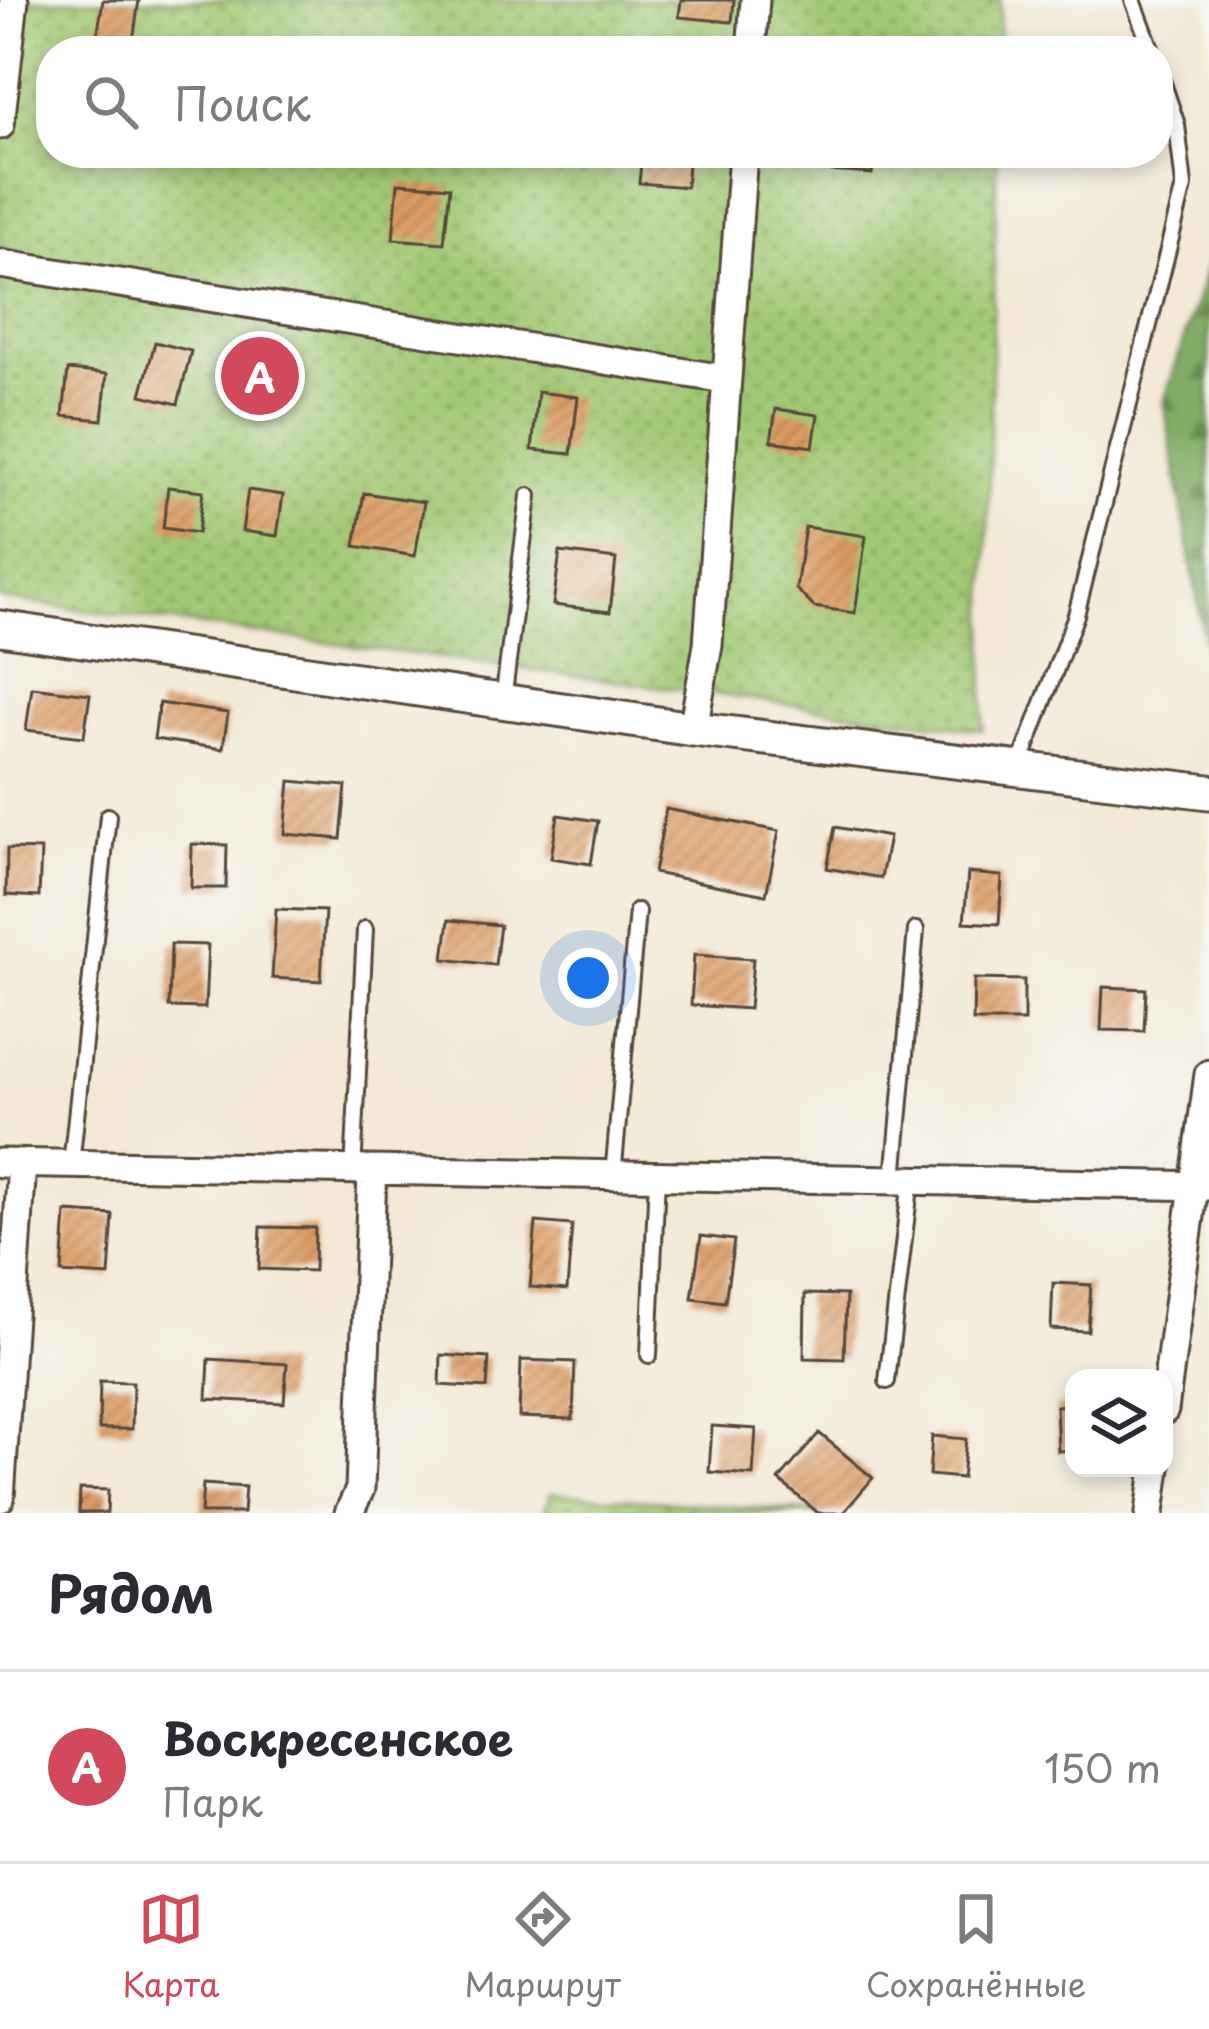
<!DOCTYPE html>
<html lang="ru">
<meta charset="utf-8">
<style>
body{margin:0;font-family:"Playpen Sans",sans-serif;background:#f2f2f3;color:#2b2b33}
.controls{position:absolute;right:36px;bottom:36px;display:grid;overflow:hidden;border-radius:24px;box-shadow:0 6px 18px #0003}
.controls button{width:108px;height:108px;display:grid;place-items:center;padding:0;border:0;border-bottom:3px solid #e1e1e2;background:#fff;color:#2b2b33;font:60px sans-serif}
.you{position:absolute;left:588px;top:978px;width:42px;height:42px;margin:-30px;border:9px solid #fff;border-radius:50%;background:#1a73e8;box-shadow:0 0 0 18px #1a73e833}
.badge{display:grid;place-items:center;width:78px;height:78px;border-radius:50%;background:#d1495b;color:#fff;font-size:39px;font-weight:700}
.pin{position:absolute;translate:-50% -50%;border:6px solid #fff;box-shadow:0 3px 12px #0006}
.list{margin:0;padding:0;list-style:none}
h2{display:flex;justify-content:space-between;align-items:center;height:156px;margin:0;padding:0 48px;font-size:51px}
h2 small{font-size:39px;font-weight:400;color:#7c7c81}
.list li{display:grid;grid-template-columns:78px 1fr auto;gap:36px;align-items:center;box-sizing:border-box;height:192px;padding:0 48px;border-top:3px solid #e1e1e2}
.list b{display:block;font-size:45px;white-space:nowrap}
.list p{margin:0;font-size:39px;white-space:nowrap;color:#7c7c81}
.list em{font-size:39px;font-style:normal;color:#7c7c81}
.icon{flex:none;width:66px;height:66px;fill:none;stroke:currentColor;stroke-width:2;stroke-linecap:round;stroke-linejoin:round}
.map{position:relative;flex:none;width:1209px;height:1513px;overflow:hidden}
.search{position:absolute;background:#fff;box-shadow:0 6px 18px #0003;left:36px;right:36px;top:36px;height:132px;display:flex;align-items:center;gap:30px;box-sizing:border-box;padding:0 42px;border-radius:48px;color:#7c7c81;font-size:45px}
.sheet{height:348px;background:#fff}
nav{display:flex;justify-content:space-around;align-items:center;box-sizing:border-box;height:168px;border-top:3px solid #e1e1e2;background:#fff;font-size:33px;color:#7c7c81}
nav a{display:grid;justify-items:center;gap:6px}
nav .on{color:#d1495b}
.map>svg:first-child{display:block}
</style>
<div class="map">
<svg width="1209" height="1513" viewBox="0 0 1209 1513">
<defs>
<pattern id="forest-firs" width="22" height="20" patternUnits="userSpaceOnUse" patternTransform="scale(3)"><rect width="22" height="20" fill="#81ad66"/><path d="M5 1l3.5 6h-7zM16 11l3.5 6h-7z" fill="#6b8d53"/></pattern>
<pattern id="garden-dots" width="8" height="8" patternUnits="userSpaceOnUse" patternTransform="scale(3)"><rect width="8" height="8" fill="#a2c974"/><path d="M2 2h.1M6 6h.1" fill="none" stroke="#85a35f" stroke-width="1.8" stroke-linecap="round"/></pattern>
<pattern id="building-hatch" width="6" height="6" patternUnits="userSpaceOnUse" patternTransform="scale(3)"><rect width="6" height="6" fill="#dc9b62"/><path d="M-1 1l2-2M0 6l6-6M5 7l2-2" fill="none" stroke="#b47f50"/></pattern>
</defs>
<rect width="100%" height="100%" fill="#f6f6f2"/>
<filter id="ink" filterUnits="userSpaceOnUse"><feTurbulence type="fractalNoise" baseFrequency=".00833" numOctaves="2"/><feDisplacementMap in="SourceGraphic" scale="24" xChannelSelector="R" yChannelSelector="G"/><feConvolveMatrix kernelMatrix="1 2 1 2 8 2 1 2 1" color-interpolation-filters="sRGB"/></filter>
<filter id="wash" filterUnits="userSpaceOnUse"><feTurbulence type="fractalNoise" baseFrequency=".004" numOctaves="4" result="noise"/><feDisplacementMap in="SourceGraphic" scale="48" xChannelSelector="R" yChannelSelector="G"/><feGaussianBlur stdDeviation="2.7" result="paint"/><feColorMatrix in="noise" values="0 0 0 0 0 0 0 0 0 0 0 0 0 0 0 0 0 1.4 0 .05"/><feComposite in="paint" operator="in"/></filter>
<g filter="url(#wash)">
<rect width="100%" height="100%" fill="#f3e9d6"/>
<path fill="url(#forest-firs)" stroke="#5e6c42" stroke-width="3" d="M1209 261V668L1164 402Z"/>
<path fill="url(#garden-dots)" stroke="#6e7a49" stroke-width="3" d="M0 0H1000L999 51H51V153H997L983 730 0 599Z
M551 1493 826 1513H543Z"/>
<g id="blocks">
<path fill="url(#building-hatch)" d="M103 0H139L132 48 96 43Z
M681 0H734L732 22 679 17Z
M642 153H689L686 187 639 183Z
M816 153H874L872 174 815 170Z
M398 183 450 187 444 243 393 239Z
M155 342 191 351 178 404 141 395Z
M68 370 107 374 102 420 63 416Z
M538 392 578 397 571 454 532 450Z
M776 409 818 415 813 447 771 441Z
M168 487 203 491 198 533 163 528Z
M248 490 283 495 277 536 242 531Z
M364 493 424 502 415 556 355 546Z
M805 527 866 536 855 613 814 607 796 589Z
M560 552 616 559 610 612 553 605Z
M32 687 90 694 84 737 26 730Z
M159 703 228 713 223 749 154 739Z
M290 781 346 786 341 839 285 834Z
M666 809 779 831 766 895 654 873Z
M558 815 598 821 591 864 551 858Z
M835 827 889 837 881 878 827 868Z
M192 844 227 845 226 888H191Z
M7 849 41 850 39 897 6 895Z
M968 873 1002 876 999 924 964 922Z
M276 909 325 911 321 981 272 978Z
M449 920 500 925 495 965 444 959Z
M171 944 208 945 205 1008 169 1007Z
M694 955 753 959 749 1009 691 1005Z
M974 979 1024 980V1021H973Z
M1103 987 1146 989 1144 1031 1101 1030Z
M66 1212 113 1215 109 1276 62 1273Z
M536 1222 572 1225 567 1290 530 1287Z
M261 1227 315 1228 314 1271 259 1269Z
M701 1236 734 1240 725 1302 692 1298Z
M1053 1283 1091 1285 1088 1331 1051 1329Z
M805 1294 846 1295 844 1359 804 1358Z
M441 1355 489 1358 487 1388 440 1385Z
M209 1359 287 1364 284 1403 207 1399Z
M521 1360 575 1362 573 1419 519 1417Z
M100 1381 133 1382 132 1429H99Z
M1074 1405V1450L1058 1451 1056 1406Z
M712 1426 756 1429 753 1475 709 1472Z
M819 1433 873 1478 843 1513H818L779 1480Z
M932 1436 966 1439 962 1478 929 1475Z
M203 1484 245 1487 243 1513H201Z
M80 1489 108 1490 107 1513H79Z"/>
</g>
</g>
<g filter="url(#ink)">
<use href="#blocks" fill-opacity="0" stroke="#57473a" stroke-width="3"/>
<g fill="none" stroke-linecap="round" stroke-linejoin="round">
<defs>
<path id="service" d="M1133 0 1152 51
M503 701 529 496
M1019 767 1076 615 1184 186 1177 125 1158 68
M71 1165 108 816
M353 1173 365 929
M613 1176 637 911
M894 1179 916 930
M649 1355 657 1176
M887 1381 911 1179"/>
<path id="minor" d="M751 51 755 0
M0 125 14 0
M0 264 725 379
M693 729 708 645 743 153
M0 1163 1209 1186
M1164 1410 1209 1074
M0 1498 22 1164
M349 1513 360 1489 372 1174
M1150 1513 1156 1468"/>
<path id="tertiary" d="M0 628 693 729 1209 792"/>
</defs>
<use href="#service" stroke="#57473a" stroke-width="20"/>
<use href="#minor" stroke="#57473a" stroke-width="33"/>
<use href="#tertiary" stroke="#57473a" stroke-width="39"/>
<use href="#service" stroke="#fff" stroke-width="14"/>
<use href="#minor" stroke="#fff" stroke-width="27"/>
<use href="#tertiary" stroke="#fff" stroke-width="33"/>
</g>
</g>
</svg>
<div class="controls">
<button><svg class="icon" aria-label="layers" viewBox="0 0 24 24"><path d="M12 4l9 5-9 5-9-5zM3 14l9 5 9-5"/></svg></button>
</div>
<div class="you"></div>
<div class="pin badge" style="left:260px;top:376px">A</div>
<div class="search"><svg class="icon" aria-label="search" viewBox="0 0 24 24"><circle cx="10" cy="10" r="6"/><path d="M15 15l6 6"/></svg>Поиск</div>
</div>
<section class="sheet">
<h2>Рядом<small></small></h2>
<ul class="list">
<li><span class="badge">A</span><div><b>Воскресенское</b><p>Парк</p></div><em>150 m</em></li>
</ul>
</section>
<nav>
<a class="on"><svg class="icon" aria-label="map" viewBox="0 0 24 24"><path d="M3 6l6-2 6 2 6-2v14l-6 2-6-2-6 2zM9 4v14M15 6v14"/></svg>Карта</a>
<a><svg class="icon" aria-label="directions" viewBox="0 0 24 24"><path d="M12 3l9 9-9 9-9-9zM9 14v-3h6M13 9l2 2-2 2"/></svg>Маршрут</a>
<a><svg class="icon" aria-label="saved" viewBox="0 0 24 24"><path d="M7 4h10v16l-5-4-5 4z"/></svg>Сохранённые</a>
</nav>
